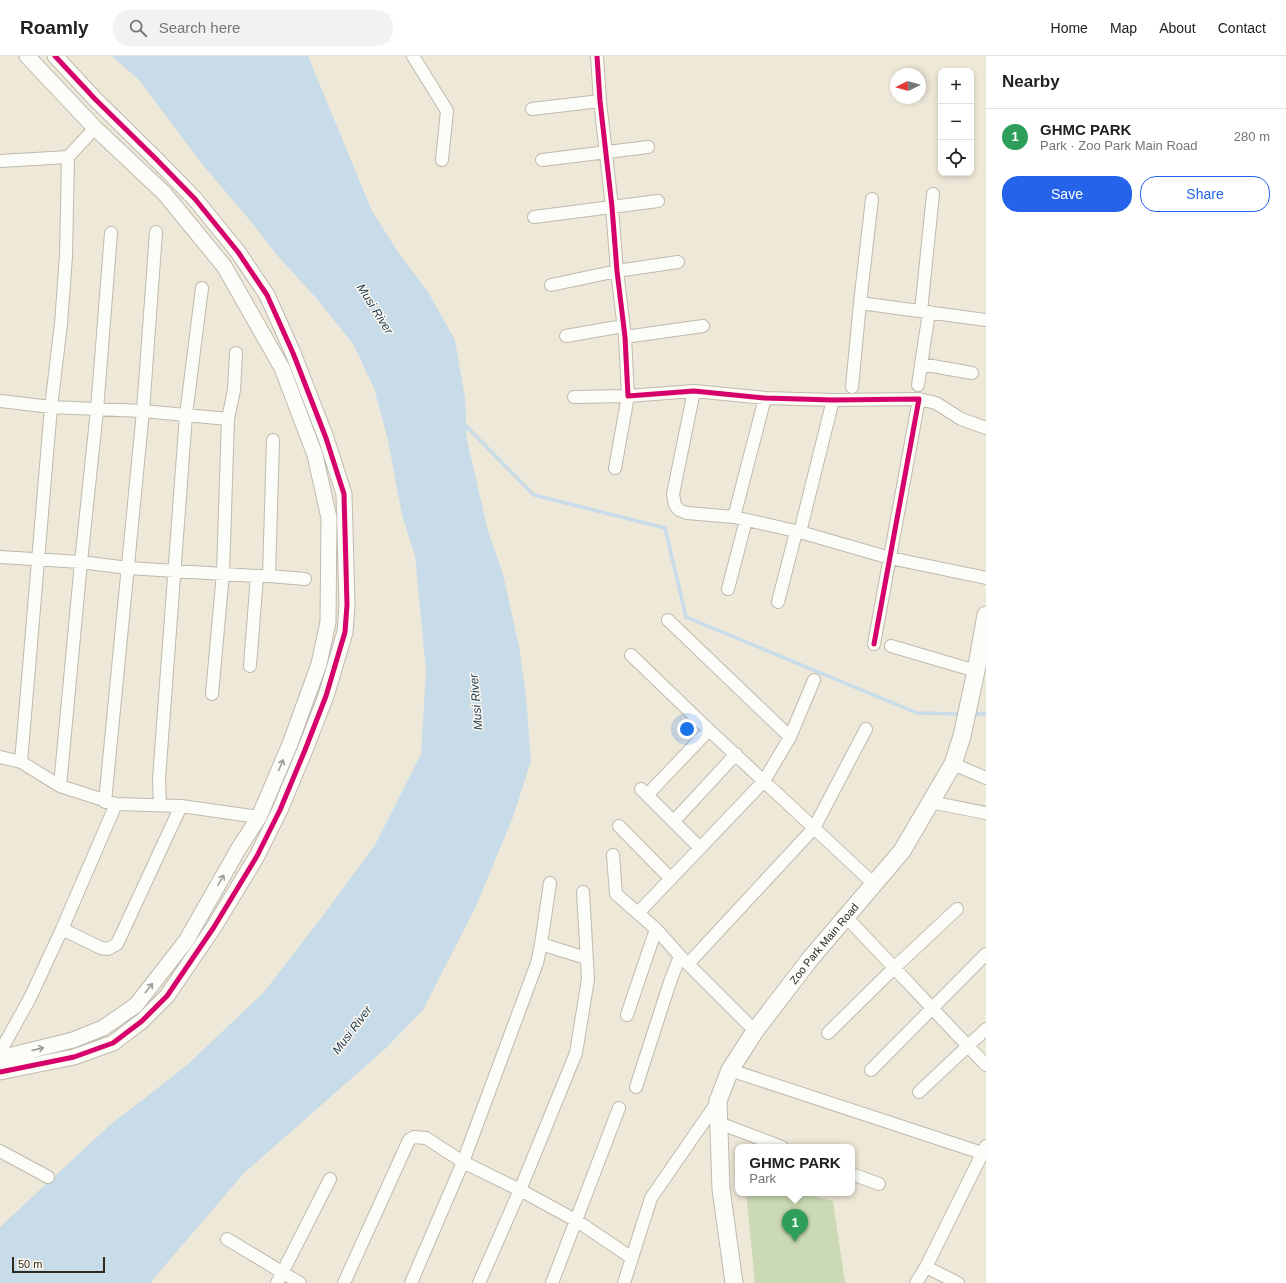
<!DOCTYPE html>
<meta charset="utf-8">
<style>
body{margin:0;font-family:Helvetica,sans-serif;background:#f2f2f2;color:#202124}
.controls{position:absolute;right:12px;top:12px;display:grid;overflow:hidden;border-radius:8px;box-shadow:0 2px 6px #0003}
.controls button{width:36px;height:36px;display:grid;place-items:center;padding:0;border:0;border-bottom:1px solid #e0e0e0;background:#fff;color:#202124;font:20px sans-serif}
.compass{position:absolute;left:890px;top:12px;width:36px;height:36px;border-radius:50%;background:#fff;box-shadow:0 2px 6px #0003;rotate:264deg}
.scale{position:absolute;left:12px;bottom:10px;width:93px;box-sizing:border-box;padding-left:4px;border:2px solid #2e291f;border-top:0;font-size:11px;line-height:14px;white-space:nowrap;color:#2e291f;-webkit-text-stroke:3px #fef9ee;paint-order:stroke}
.you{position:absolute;left:687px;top:673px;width:14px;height:14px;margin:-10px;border:3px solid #fff;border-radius:50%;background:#1a73e8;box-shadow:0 0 0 6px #1a73e833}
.badge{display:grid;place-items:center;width:26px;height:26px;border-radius:50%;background:#2563eb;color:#fff;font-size:13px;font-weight:700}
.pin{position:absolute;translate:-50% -33px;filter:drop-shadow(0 1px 2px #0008)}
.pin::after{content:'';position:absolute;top:21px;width:14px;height:12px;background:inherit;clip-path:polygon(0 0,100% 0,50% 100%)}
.popup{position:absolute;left:735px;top:1088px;width:120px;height:52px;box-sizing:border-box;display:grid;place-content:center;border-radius:8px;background:#fff;filter:drop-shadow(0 1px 3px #0005);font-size:13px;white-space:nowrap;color:#757577}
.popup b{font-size:15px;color:#202124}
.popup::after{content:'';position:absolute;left:50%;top:100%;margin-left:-8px;border:8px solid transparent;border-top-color:#fff}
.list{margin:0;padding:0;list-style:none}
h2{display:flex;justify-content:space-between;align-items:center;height:52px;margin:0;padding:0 16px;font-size:17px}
h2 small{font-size:13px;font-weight:400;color:#757577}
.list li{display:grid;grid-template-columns:26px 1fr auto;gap:12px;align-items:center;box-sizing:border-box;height:56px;padding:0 16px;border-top:1px solid #e0e0e0}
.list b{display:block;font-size:15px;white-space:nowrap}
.list p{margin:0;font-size:13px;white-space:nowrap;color:#757577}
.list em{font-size:13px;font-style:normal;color:#757577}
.actions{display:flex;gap:8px;padding:12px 16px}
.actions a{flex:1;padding:9px 0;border:1px solid #2563eb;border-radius:16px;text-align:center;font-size:14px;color:#2563eb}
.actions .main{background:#2563eb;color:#fff}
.icon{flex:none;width:22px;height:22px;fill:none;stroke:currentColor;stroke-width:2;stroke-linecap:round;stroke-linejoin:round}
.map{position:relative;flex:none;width:986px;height:1227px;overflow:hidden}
header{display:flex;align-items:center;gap:24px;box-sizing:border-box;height:56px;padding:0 20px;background:#fff;border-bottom:1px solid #e0e0e0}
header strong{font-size:19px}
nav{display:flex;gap:22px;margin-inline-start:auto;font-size:14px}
.search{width:280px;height:36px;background:#f2f2f2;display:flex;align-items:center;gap:10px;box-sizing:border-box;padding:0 14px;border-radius:16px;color:#757577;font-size:15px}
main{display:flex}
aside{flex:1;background:#fff}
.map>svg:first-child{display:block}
</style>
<header>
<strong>Roamly</strong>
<div class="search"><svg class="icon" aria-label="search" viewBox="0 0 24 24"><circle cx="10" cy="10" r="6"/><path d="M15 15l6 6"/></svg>Search here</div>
<nav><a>Home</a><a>Map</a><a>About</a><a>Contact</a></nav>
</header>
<main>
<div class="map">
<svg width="986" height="1227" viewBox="0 0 986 1227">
<rect width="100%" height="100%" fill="#eee8d8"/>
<path fill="#cbdab4" d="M746 1137H801L833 1145 845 1227H755Z"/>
<path fill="#c8dbe9" d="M112 0H308L372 155 398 196 428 236 455 284 465 342 467 384 488 475 503 518 519 590 526 640 531 705 513 761 476 850 423 954 385 993 244 1117 150 1227H0V1171L110 1069 186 1010 264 936 325 857 375 789 421 698 426 615 415 500 402 459 388 384 374 332 353 288 317 243 276 198 257 173 203 109 139 24Z"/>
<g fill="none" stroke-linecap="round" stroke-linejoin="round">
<path stroke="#c8dbe9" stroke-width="3.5" d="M464 368 534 439 665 472 686 561 917 657 963 658
M971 658H986"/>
<defs>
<path id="minor" d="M413 0 447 55 442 104
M597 0 600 45 612 151 617 215 625 281 628 340 694 335 765 342 833 344 919 343 874 588
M532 53 600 45
M542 104 648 91
M0 105 68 101 95 72
M872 143 860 247 986 264
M534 161 658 145
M551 229 617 215 678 206
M921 255 933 138
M566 280 623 270
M625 281 703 270
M921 308 972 317
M918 329 929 256
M852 331 860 247
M694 335 673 438 675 449 679 454 687 457 734 461 800 476 890 502 986 522
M574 341 628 340 615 412
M919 343 936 347 961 363 986 372
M0 345 51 351 143 355 228 363 234 334 236 297
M734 461 765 342
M800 476 833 344
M0 501 81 506 128 512 257 520
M269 520 305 523
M728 533 746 464
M778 546 796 476
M668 564 790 681
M891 590 976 615
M631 599 709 674 874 828
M250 610 257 520H269L273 384
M212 638 223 517 228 363
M0 701 21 706 60 730 116 748 181 750 259 761
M21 706 51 351 61 268 66 200 68 101
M953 708 986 722
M60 730 81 506 97 354 111 177
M641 733 700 792
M647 739 709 674
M105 746 143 355 156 176
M930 746 986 757
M160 749 159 723 186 359 202 232
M674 765 736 698
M619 770 671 823
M613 799 616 838 656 873 680 900 755 975
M550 827 541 888 586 902
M638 857 764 725 790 681 814 624
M846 861C893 910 939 960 986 1009
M62 873 101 892 108 893 117 888 181 750
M688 908 814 772 866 673
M627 959 656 873
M828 977 894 912 957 853
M0 996 30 942 62 873 116 748
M730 1014 982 1097
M871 1014 986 898
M636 1031 670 926 680 900
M919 1036 986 973
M719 1067 782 1091
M0 1095 48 1121
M852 1118 879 1128
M227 1183 300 1227
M926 1211 958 1227
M277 1227 330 1123
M344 1227 409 1084 414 1081 426 1082 463 1106 520 1134 577 1165 632 1202
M411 1227 463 1106 537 907 541 888
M479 1227 520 1134 576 997 588 923 583 836
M552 1227 619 1052
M624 1227 651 1142 718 1045
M916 1227 926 1211 986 1090"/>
<path id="tertiary" d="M0 1002 73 984 103 972 136 949 186 885 239 792 259 761 290 688 319 608 328 566 329 462 315 399 282 312 224 210 164 137 95 72 27 0
M0 1016 74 1001 113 987 142 965 167 940 214 871 257 800 280 754 305 694 326 640 345 576 347 549 344 438 326 382 293 297 267 239 238 196 195 143 155 102 95 43 55 0"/>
<g id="secondary">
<path id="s1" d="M734 1227 721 1133 718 1045 730 1014 755 975 810 903 902 795 953 708 962 680 976 615 986 559"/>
</g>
</defs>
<use href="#minor" stroke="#bfbaae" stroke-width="14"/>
<use href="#tertiary" stroke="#bfbaae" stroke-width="17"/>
<use href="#secondary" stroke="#bfbaae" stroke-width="19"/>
<use href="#minor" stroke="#fcfcf9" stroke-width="12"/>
<use href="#tertiary" stroke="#fcfcf9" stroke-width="15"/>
<use href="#secondary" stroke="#fcfcf9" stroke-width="17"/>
<defs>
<path id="cycleway" d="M597 0 600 45 612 151 617 215 625 281 628 340 694 335 765 342 833 344 919 343 874 588
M0 1016 74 1001 113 987 142 965 167 940 214 871 257 800 280 754 305 694 326 640 345 576 347 549 344 438 326 382 293 297 267 239 238 196 195 143 155 102 95 43 55 0"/>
</defs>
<use href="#cycleway" stroke="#fef9ee" stroke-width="8"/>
<use href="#cycleway" stroke="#d6006c" stroke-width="5"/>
</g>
<defs><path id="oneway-shaft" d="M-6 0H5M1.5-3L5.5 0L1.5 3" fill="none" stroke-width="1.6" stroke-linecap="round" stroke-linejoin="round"/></defs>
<g stroke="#9f9d97">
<use href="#oneway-shaft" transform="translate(281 709) rotate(-67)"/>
<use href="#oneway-shaft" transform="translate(221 824) rotate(-60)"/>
<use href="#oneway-shaft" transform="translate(149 932) rotate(-52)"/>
<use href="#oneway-shaft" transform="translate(38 993) rotate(-13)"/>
</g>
<g text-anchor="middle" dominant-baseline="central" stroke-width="3" stroke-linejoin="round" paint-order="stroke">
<g font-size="11" fill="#2e291f" stroke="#fef9ee">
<text stroke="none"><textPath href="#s1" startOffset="374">Zoo Park Main Road</textPath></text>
</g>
<g font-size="12" font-style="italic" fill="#193954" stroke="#fef9ee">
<text transform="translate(375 253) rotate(58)">Musi River</text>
<text transform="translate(476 646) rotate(-95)">Musi River</text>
<text transform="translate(352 974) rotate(-53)">Musi River</text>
</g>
</g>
</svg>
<div class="controls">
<button>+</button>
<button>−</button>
<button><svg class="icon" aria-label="locate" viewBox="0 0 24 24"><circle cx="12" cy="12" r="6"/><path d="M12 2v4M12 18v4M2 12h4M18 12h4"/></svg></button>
</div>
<svg class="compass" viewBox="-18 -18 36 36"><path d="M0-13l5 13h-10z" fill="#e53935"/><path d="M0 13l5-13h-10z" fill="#757577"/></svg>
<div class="scale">50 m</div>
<div class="you"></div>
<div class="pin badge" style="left:795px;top:1186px;background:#2e9e5b">1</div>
<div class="popup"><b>GHMC PARK</b>Park</div>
</div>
<aside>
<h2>Nearby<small></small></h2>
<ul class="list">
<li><span class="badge" style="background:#2e9e5b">1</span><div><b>GHMC PARK</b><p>Park · Zoo Park Main Road</p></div><em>280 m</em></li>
</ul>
<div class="actions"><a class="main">Save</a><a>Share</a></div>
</aside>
</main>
